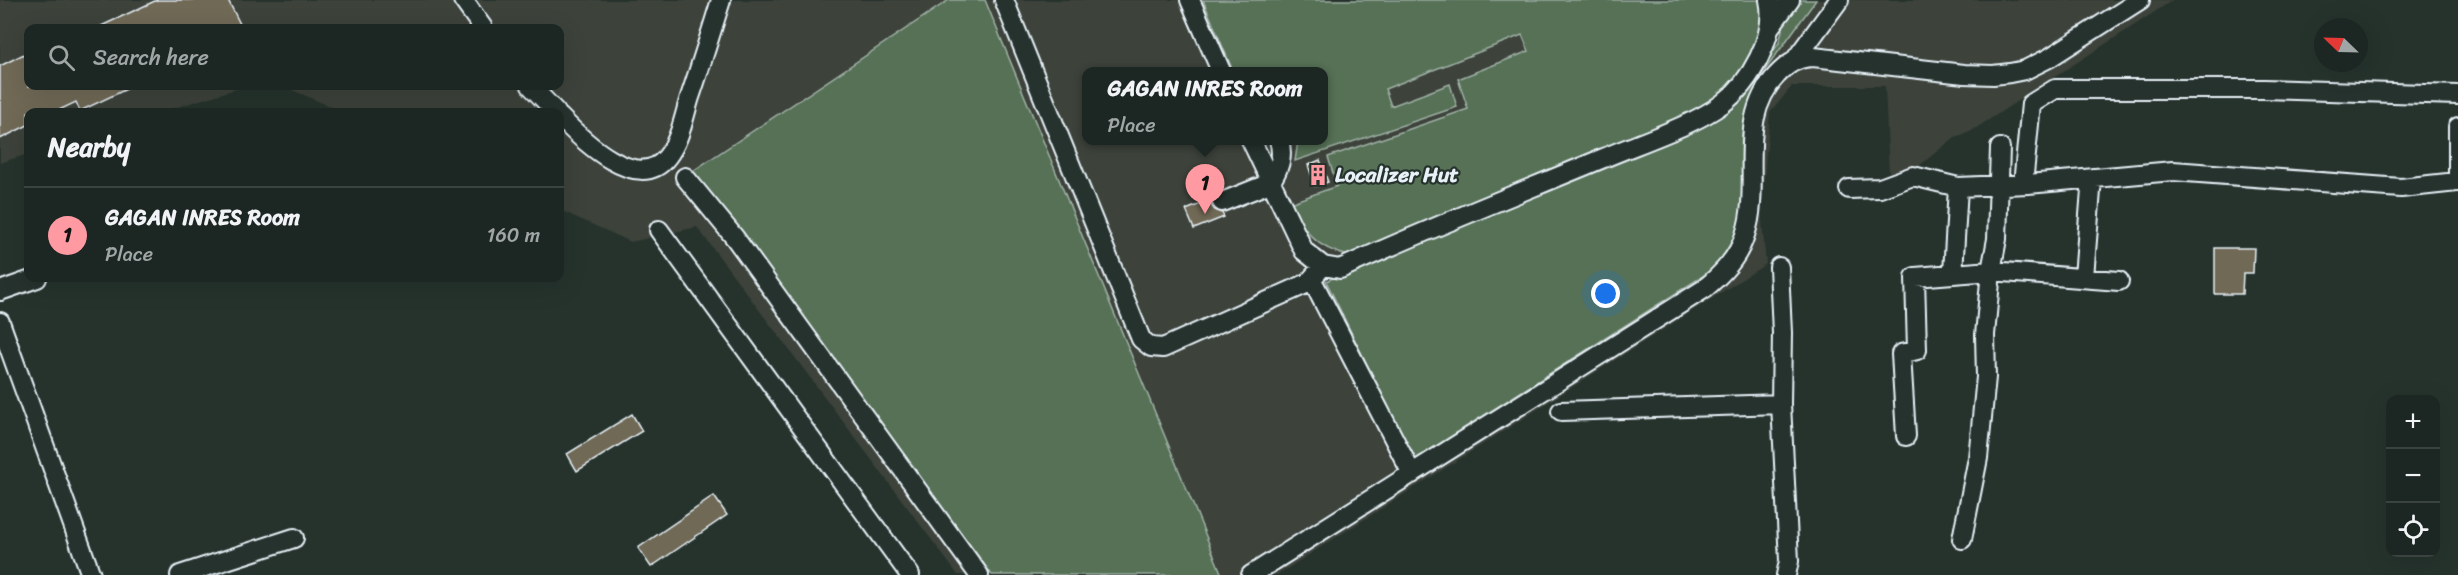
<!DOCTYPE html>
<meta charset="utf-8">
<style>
body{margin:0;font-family:Sriracha,sans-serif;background:#252e2a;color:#f1f3f6}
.controls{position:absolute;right:18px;bottom:18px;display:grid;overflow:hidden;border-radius:12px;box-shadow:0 6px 24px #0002}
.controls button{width:54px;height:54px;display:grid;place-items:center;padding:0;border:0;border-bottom:2px solid #3a4340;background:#1c2622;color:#f1f3f6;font:30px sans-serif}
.compass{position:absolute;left:2314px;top:18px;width:54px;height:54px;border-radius:50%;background:#1c2622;box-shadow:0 6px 24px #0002;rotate:293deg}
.you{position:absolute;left:1606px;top:294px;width:21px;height:21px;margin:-15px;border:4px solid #fff;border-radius:50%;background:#1a73e8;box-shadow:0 0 0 9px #1a73e833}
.badge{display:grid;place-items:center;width:39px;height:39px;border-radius:50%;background:#ff9aa2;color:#111;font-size:20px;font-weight:700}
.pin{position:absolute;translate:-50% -50px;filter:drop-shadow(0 2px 3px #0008)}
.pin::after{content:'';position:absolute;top:32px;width:21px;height:18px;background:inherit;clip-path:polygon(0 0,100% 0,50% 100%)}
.popup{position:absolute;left:1082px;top:67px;width:246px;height:78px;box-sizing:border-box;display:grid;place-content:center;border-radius:12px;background:#1c2622;filter:drop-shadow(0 2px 4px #0005);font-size:20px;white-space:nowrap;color:#a0a5a5}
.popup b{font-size:22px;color:#f1f3f6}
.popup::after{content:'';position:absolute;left:50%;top:100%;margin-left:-12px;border:12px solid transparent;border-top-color:#1c2622}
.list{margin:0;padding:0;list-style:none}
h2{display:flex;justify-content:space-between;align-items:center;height:78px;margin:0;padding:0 24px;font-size:26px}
h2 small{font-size:20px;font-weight:400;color:#a0a5a5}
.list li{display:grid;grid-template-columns:39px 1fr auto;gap:18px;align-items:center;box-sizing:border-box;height:96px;padding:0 24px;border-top:2px solid #3a4340}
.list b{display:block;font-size:22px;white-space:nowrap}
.list p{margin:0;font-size:20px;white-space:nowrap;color:#a0a5a5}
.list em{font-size:20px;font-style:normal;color:#a0a5a5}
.icon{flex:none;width:33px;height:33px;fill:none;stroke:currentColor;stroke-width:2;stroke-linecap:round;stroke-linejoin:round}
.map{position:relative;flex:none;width:2458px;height:575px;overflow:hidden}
.search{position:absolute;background:#1c2622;box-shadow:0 6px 24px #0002;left:24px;top:24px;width:540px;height:66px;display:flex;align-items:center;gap:15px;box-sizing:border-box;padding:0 21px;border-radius:12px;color:#a0a5a5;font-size:22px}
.panel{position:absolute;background:#1c2622;box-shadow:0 6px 24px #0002;left:24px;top:108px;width:540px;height:174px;border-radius:12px}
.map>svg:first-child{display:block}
</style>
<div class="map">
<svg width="2458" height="575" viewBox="0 0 2458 575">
<rect width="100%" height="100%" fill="#26332d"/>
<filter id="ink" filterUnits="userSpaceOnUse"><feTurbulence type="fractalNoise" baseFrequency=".0167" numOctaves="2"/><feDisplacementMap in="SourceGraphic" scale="12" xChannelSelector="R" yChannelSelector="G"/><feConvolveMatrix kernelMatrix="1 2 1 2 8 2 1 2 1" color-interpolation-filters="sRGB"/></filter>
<g filter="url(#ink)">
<path fill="#3c433a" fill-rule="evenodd" d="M0 0H2173L1970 132 1955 137 1904 178 1889 174 1885 86H1792L1770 113 1761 211 1766 264 1277 575H958L697 227 631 242 560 210V112H343L283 86H560V28H28V86H246L161 112H28V154L0 163ZM1086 71H1324V140H1086Z"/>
<path fill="#577156" stroke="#a0b1a7" stroke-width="1.5" d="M949 0H985L1222 575H992L739 232 690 173Z
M1203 0H1762C1763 31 1754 60 1735 84 1727 93 1715 101 1706 109L1349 256C1315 248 1305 232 1290 203L1337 186 1328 157 1468 109 1458 79 1529 51 1522 35 1385 89 1391 106 1450 84 1457 107 1295 161 1298 141 1324 140V71H1233Z
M1797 0H1816L1760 77 1762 81C1755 97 1744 115 1742 133 1739 165 1748 216 1733 244 1729 252 1722 260 1717 267L1414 460 1326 281 1711 119 1754 78 1779 43 1784 22Z"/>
<path fill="#6f6957" stroke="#e8f1f8" stroke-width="1.5" d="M157 0H228L242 28H97Z
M28 52V86H133L80 111 76 102 55 112H28V125L0 139V66Z
M1320 160 1328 182 1315 186 1308 165Z
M1211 200 1212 207 1216 211 1222 213 1224 217 1194 229 1186 210Z
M2215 248H2254L2253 273H2243L2242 294H2215Z
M632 414 642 431 577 471 567 454Z
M714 496 727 515 651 567 638 548Z"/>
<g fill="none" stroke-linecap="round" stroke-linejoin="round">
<defs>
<path id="minor" d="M463 0 483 28
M1004 0 1141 339 1151 347 1163 348 1308 283 1323 266 1340 269C1427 229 1517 194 1606 157 1639 143 1694 125 1722 104 1750 83 1777 36 1769 0
M1190 0 1221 71
M1770 27 1790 0
M1795 60 1839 0
M531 86 556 112
M560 117C581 139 638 195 667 157 680 141 684 116 690 97 701 65 711 32 721 0
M2458 127V182
M1251 140 1304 251 1323 266
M685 177 735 238 979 575
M2023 184 2031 104 2055 89H2264L2458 95
M1849 189 1880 188 1913 176 1958 187 2028 184 2173 171 2401 188 2457 182
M1222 202 1270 183C1279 169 1284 157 1279 140
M659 230 910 575
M1953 273 1958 187
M2084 277 2092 178
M1312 280 1412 474
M0 291 37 278
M0 322 91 575
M1781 404 1789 561 1786 575
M1561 411 1781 404 1782 333 1779 267
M1906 436 1901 354 1917 350 1915 277 1991 271 2119 281
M1962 539 1978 458 1986 377 1985 335 1991 271 1997 239 2000 148
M180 575 294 538
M1251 575 1704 289C1722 274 1738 258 1745 235 1763 182 1734 120 1777 75 1787 64 1798 57 1813 57L1964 74 1993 75 2010 73 2025 70 2049 58 2140 0"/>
</defs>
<use href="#minor" stroke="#e8f1f8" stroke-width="22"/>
<use href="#minor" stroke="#26332d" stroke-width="18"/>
</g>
</g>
<defs>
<symbol id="building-bare" viewBox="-9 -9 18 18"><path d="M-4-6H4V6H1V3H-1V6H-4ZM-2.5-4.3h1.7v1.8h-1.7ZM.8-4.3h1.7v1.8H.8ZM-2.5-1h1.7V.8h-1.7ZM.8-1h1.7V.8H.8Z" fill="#ff9aa2" stroke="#26332d" stroke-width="2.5" paint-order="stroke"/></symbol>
</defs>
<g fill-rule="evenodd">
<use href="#building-bare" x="1303" y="160" width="30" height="30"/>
</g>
<g text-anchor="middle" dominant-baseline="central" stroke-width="4.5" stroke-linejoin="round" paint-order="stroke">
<g font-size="21" font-weight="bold" fill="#e8f1f8" stroke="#26332d" text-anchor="start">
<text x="1335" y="175">Localizer Hut</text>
</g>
</g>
</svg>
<div class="controls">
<button>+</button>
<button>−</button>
<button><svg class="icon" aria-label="locate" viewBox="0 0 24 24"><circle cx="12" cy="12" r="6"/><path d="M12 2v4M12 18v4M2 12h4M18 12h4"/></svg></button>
</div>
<svg class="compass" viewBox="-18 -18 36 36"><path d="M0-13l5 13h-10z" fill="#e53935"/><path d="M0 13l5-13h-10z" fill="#a0a5a5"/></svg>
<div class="you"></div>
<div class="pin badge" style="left:1205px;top:214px">1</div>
<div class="popup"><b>GAGAN INRES Room</b>Place</div>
<div class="search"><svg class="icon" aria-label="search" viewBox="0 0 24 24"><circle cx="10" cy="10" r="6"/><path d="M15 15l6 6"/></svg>Search here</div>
<section class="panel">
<h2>Nearby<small></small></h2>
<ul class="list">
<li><span class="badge">1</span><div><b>GAGAN INRES Room</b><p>Place</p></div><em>160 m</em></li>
</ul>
</section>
</div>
